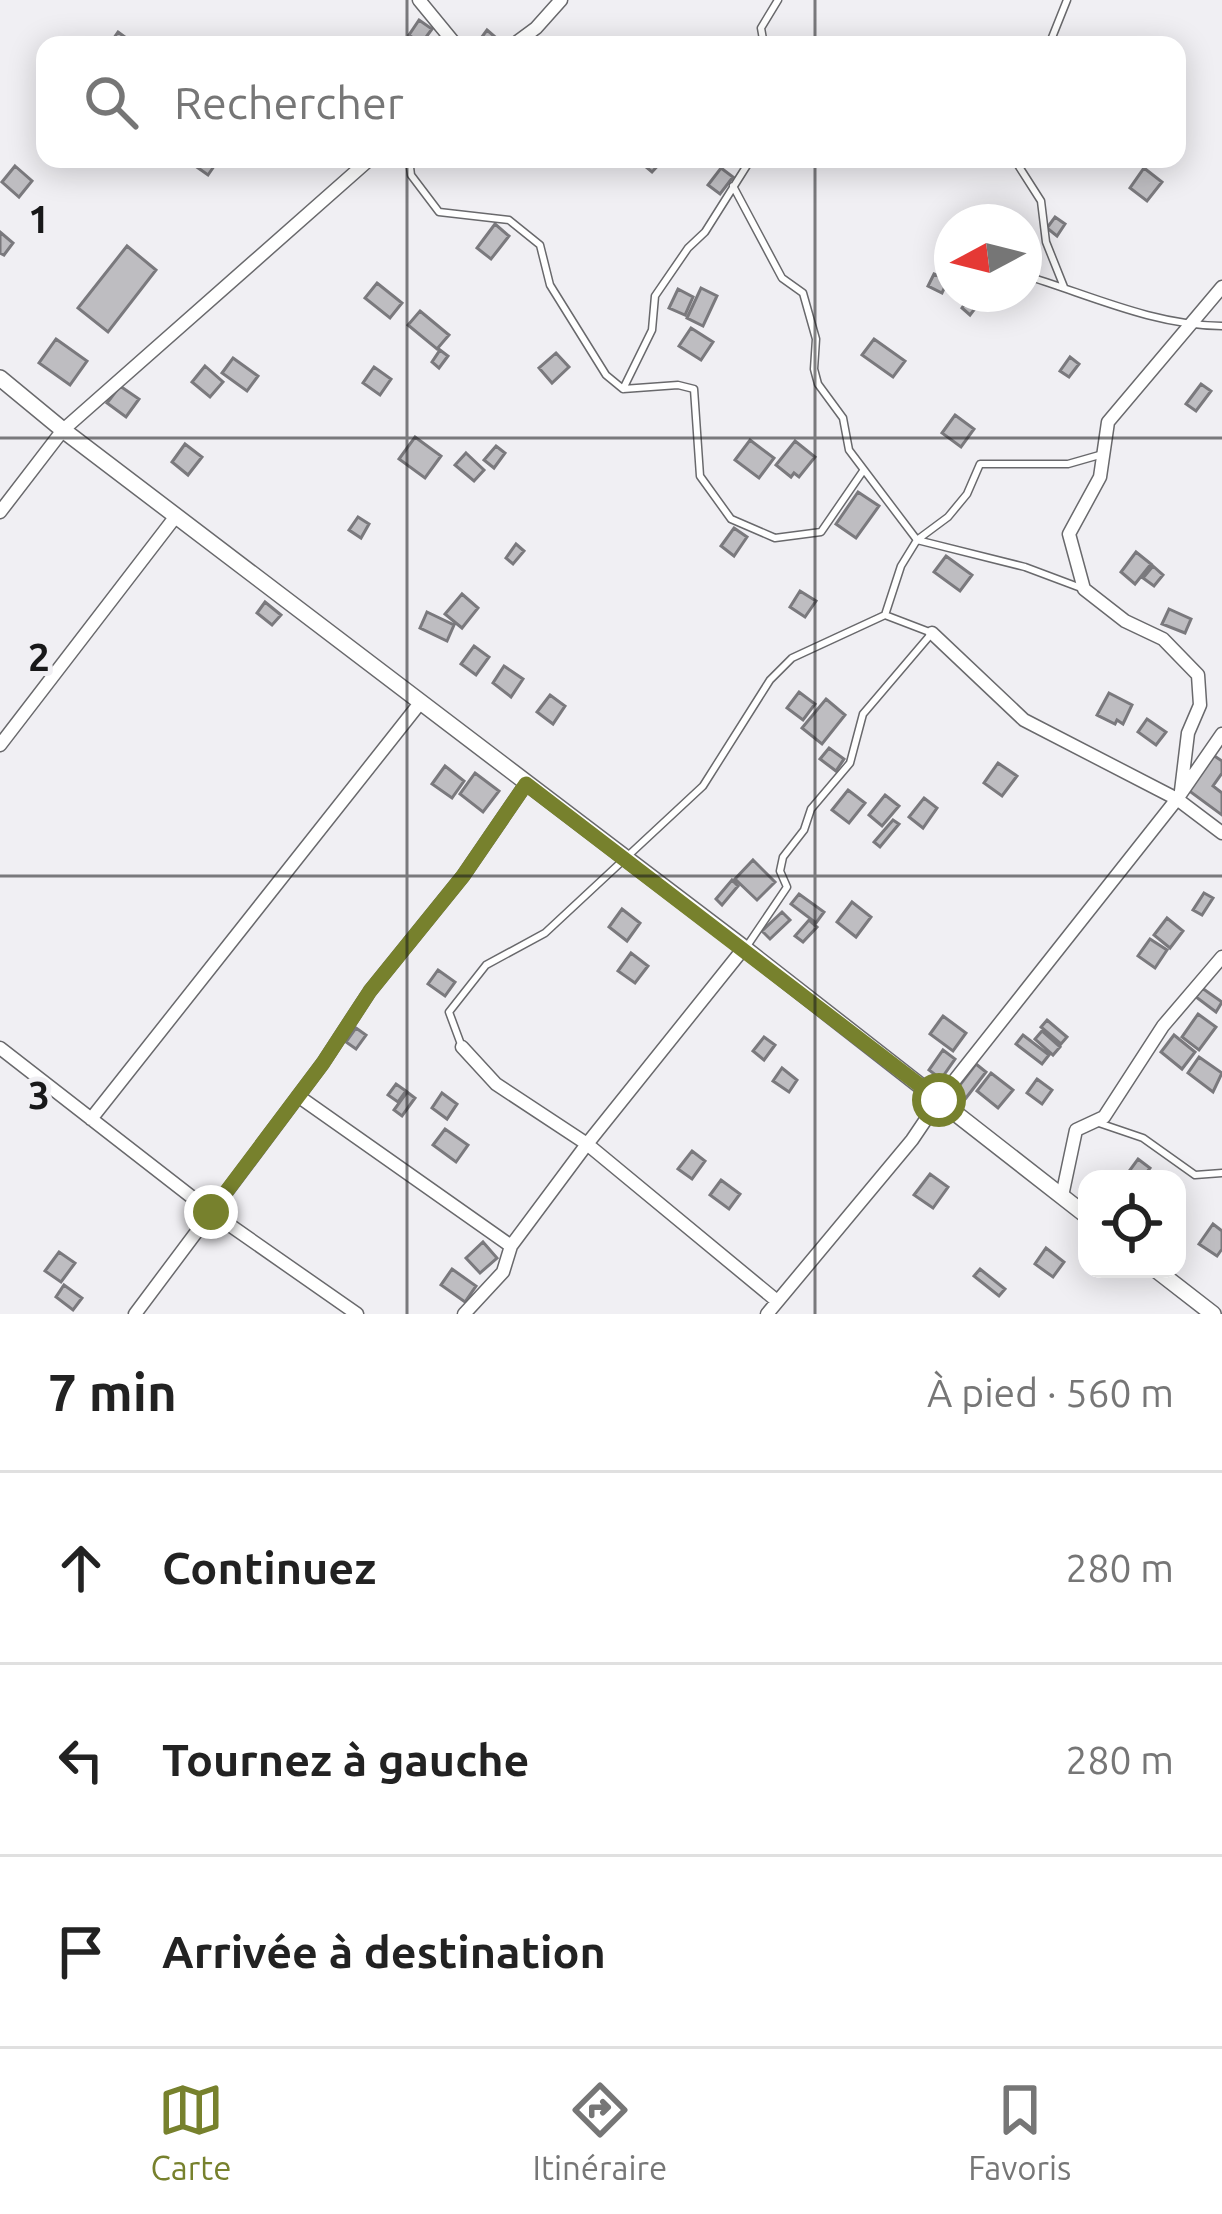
<!DOCTYPE html>
<html lang="fr">
<meta charset="utf-8">
<style>
body{margin:0;font-family:Ubuntu,sans-serif;background:#f2f2f2;color:#222}
.controls{position:absolute;right:36px;bottom:36px;display:grid;overflow:hidden;border-radius:24px;box-shadow:0 6px 30px #0003}
.controls button{width:108px;height:108px;display:grid;place-items:center;padding:0;border:0;border-bottom:3px solid #e0e0e0;background:#fff;color:#222;font:60px sans-serif}
.compass{position:absolute;left:934px;top:204px;width:108px;height:108px;border-radius:50%;background:#fff;box-shadow:0 6px 30px #0003;rotate:263deg}
.stop{position:absolute;width:36px;height:36px;margin:-27px;border:9px solid #77812d;border-radius:50%;background:#fff}
.stop.end{background:#77812d;border-color:#fff;box-shadow:0 3px 12px #0008}
.list{margin:0;padding:0;list-style:none}
h2{display:flex;justify-content:space-between;align-items:center;height:156px;margin:0;padding:0 48px;font-size:51px}
h2 small{font-size:39px;font-weight:400;color:#767676}
.list li{display:grid;grid-template-columns:78px 1fr auto;gap:36px;align-items:center;box-sizing:border-box;height:192px;padding:0 48px;border-top:3px solid #e0e0e0}
.list b{display:block;font-size:45px;white-space:nowrap}
.list em{font-size:39px;font-style:normal;color:#767676}
.icon{flex:none;width:66px;height:66px;fill:none;stroke:currentColor;stroke-width:2;stroke-linecap:round;stroke-linejoin:round}
.map{position:relative;flex:none;width:1222px;height:1314px;overflow:hidden}
.search{position:absolute;background:#fff;box-shadow:0 6px 30px #0003;left:36px;right:36px;top:36px;height:132px;display:flex;align-items:center;gap:30px;box-sizing:border-box;padding:0 42px;border-radius:24px;color:#767676;font-size:45px}
.sheet{height:732px;background:#fff}
nav{display:flex;justify-content:space-around;align-items:center;box-sizing:border-box;height:168px;border-top:3px solid #e0e0e0;background:#fff;font-size:33px;color:#767676}
nav a{display:grid;justify-items:center;gap:6px}
nav .on{color:#77812d}
.map>svg:first-child{display:block}
</style>
<div class="map">
<svg width="1222" height="1314" viewBox="0 0 1222 1314">
<rect width="100%" height="100%" fill="#f0eff3"/>
<path fill="#bebdc1" stroke="#7a797d" stroke-width="3" d="M419 20 432 29 421 44 409 35Z
M487 30 501 42 498 45H476Z
M118 32 133 43 132 45H109Z
M198 159H219L208 175 194 165Z
M643 159H664L652 172 640 162Z
M15 166 32 181 19 197 2 182Z
M721 168 733 177 720 194 708 185Z
M1144 168 1162 182 1147 201 1130 188Z
M987 208 1005 222H977Z
M1055 217 1065 224 1057 236 1047 228Z
M495 224 509 236 491 259 477 248Z
M0 232 13 243 4 255 0 253Z
M127 246 156 270 108 332 78 308Z
M934 274 948 280 942 293 928 286Z
M377 283 402 303 390 318 365 298Z
M701 288 717 296 703 326 687 318Z
M678 289 693 297 685 315 669 308Z
M971 295 980 302 970 315 962 308Z
M420 311 449 335 437 349 408 325Z
M691 328 713 342 701 360 679 346Z
M56 339 87 361 70 385 39 363Z
M874 339 905 361 893 377 862 355Z
M440 350 448 356 439 368 432 362Z
M556 353 569 367 552 383 539 368Z
M1070 357 1079 364 1069 377 1060 371Z
M233 358 258 376 247 391 222 373Z
M205 366 223 382 210 397 192 382Z
M374 367 391 379 380 395 363 383Z
M1201 384 1211 391 1196 411 1186 404Z
M120 386 139 399 126 417 107 403Z
M955 415 974 429 961 447 942 433Z
M415 437 441 456 425 478 399 459Z
M750 440 774 458 759 478 735 460Z
M795 441 815 457 799 477 794 473 791 477 776 465Z
M185 444 202 457 188 475 172 462Z
M496 446 505 453 494 468 484 460Z
M466 453 484 470 474 481 455 465Z
M858 492 879 506 856 538 836 524Z
M358 517 369 524 361 538 349 530Z
M734 528 747 537 734 556 721 546Z
M516 544 524 551 513 564 506 558Z
M1136 552 1151 564 1135 584 1121 572Z
M946 556 972 575 960 591 934 572Z
M1153 566 1163 575 1154 586 1143 578Z
M800 591 816 601 805 617 790 607Z
M462 594 478 608 462 628 445 614Z
M265 602 281 615 272 625 257 613Z
M1169 609 1191 619 1185 633 1162 624Z
M427 612 454 625 447 641 420 628Z
M474 646 489 657 476 675 461 664Z
M504 666 523 679 511 697 493 683Z
M799 692 815 704 803 720 787 708Z
M1109 693 1132 705 1123 724 1117 720 1115 724 1097 715Z
M550 695 565 706 553 724 537 712Z
M826 699 845 715 822 744 802 728Z
M1147 719 1166 732 1156 745 1138 732Z
M829 748 844 759 836 771 820 759Z
M1213 755 1222 761V773L1213 786 1222 793V815L1188 790Z
M998 763 1017 776 1002 796 984 783Z
M445 766 464 781 452 798 432 784Z
M475 773 499 791 483 812 460 794Z
M848 790 865 803 849 823 832 810Z
M885 795 899 806 882 826 869 815Z
M924 798 937 808 923 828 909 817Z
M893 820 899 824 880 847 874 842Z
M753 860 775 882 757 900 735 879Z
M732 880 738 886 722 905 716 899Z
M1204 893 1213 898 1202 915 1193 910Z
M799 894 824 912 816 923 791 904Z
M852 902 871 917 856 937 837 922Z
M622 909 640 923 627 941 609 927Z
M782 912 790 920 770 939 762 931Z
M1167 918 1183 931 1170 948 1154 935Z
M809 920 817 927 803 942 795 936Z
M1150 939 1167 950 1155 968 1138 956Z
M631 953 648 966 635 983 618 971Z
M438 970 455 982 445 996 428 984Z
M1202 988 1222 1002 1216 1012 1196 997Z
M1198 1014 1216 1027 1199 1050 1182 1037Z
M943 1016 966 1033 953 1051 930 1034Z
M1047 1020 1067 1037 1061 1044 1041 1027Z
M356 1028 366 1035 356 1049 346 1042Z
M1042 1031 1060 1047 1053 1055 1035 1039Z
M1023 1035 1049 1055 1042 1064 1016 1044Z
M1174 1035 1195 1052 1182 1069 1161 1052Z
M764 1037 775 1045 764 1060 753 1051Z
M943 1050 955 1059 941 1079 929 1070Z
M1199 1057 1222 1073 1213 1092 1188 1073Z
M976 1064 986 1072 966 1098 956 1090Z
M782 1068 797 1080 789 1092 773 1081Z
M991 1073 1013 1090 998 1108 977 1091Z
M1037 1079 1052 1090 1042 1104 1027 1093Z
M396 1084 406 1091 398 1102 388 1095Z
M407 1092 415 1098 402 1116 394 1110Z
M442 1093 457 1104 447 1119 432 1108Z
M445 1129 468 1145 456 1162 433 1145Z
M692 1151 705 1161 692 1179 678 1169Z
M1138 1159 1150 1168 1142 1179 1130 1170Z
M930 1174 948 1187 933 1208 914 1195Z
M721 1180 740 1194 729 1209 710 1195Z
M1213 1224 1222 1231V1249L1217 1256 1199 1244Z
M483 1242 497 1258 480 1273 466 1258Z
M1046 1248 1064 1262 1053 1277 1035 1264Z
M59 1252 75 1263 61 1282 45 1271Z
M452 1269 476 1286 465 1302 441 1285Z
M980 1269 1005 1289 999 1296 974 1276Z
M64 1285 82 1298 73 1310 56 1297Z"/>
<g fill="none" stroke-linecap="round" stroke-linejoin="round">
<defs>
<path id="service" d="M764 45 761 28 778 0
M1049 45 1067 0
M409 159 411 175 439 212 509 220 540 245 550 285 606 375 623 389 678 385 694 389 700 476 731 519 775 538 821 532 863 471
M1018 159V165L1041 201 1046 242 1064 287
M733 186 782 278 803 293 816 339 814 369 818 384 843 418 849 450 917 540 1025 567 1081 588
M1024 275C1090 295 1152 325 1222 326
M623 389 652 330 655 296 688 248 705 232 751 159
M885 615 901 566 917 540 948 517 967 494 980 464H1068L1103 454
M462 1047 449 1012 486 965 545 933 703 786 770 680 792 658 885 615 932 633 863 714 850 763 811 809 804 830 783 857 780 871 787 887 747 946
M1096 1122 1143 1138 1195 1175 1222 1173"/>
<path id="minor" d="M419 0 456 45
M513 45 536 28 561 0
M0 512 63 430 370 159
M932 633 1024 720 1177 799 1222 833
M0 745 176 516
M1181 791 1188 733 1200 705 1198 675 1163 639 1125 621 1084 589 1069 534 1100 477 1108 422 1222 287
M462 1047 496 1084 587 1144 777 1301
M0 1048 211 1212 357 1314
M298 1096 511 1246
M91 1119 420 703
M1062 1196 1076 1130 1104 1117 1163 1026 1222 957
M135 1314 323 1063 370 991 463 876 526 784
M464 1314 503 1272 511 1246 587 1144 744 948
M767 1314 912 1140 939 1100 1177 799 1222 734"/>
<path id="tertiary" d="M0 378 63 430 744 948 1087 1216
M1155 1269 1213 1314"/>
</defs>
<use href="#service" stroke="#69696c" stroke-width="9"/>
<use href="#minor" stroke="#69696c" stroke-width="15"/>
<use href="#tertiary" stroke="#69696c" stroke-width="18"/>
<use href="#service" stroke="#fff" stroke-width="6"/>
<use href="#minor" stroke="#fff" stroke-width="12"/>
<use href="#tertiary" stroke="#fff" stroke-width="15"/>
</g>
<g fill="none" stroke-linecap="round" stroke-linejoin="round">
<path stroke="#77812d" stroke-width="15" d="M211 1212 323 1063 370 991 463 876 526 784 939 1100"/>
</g>
<path fill="none" stroke="#181819" stroke-width="3" stroke-opacity="0.55" d="M407 0V45M815 0V45M407 159V1314M815 159V1314M0 438H1222M0 876H1222"/>
<g font-size="39" text-anchor="middle" font-weight="bold" fill="#181819" stroke="#f0eff3" stroke-width="10" stroke-linejoin="round" paint-order="stroke">
<text x="39" y="233">1</text>
<text x="39" y="671">2</text>
<text x="39" y="1109">3</text>
</g>
</svg>
<div class="controls">
<button><svg class="icon" aria-label="locate" viewBox="0 0 24 24"><circle cx="12" cy="12" r="6"/><path d="M12 2v4M12 18v4M2 12h4M18 12h4"/></svg></button>
</div>
<svg class="compass" viewBox="-18 -18 36 36"><path d="M0-13l5 13h-10z" fill="#e53935"/><path d="M0 13l5-13h-10z" fill="#767676"/></svg>
<div class="stop" style="left:939px;top:1100px"></div>
<div class="stop end" style="left:211px;top:1212px"></div>
<div class="search"><svg class="icon" aria-label="search" viewBox="0 0 24 24"><circle cx="10" cy="10" r="6"/><path d="M15 15l6 6"/></svg>Rechercher</div>
</div>
<section class="sheet">
<h2>7 min<small>À pied · 560 m</small></h2>
<ul class="list">
<li><svg class="icon" aria-label="ahead" viewBox="0 0 24 24"><path d="M12 20V5M6 11l6-6 6 6"/></svg><div><b>Continuez</b></div><em>280 m</em></li>
<li><svg class="icon" aria-label="left" viewBox="0 0 24 24"><path d="M17 20v-9H6M10 6l-5 5 5 5"/></svg><div><b>Tournez à gauche</b></div><em>280 m</em></li>
<li><svg class="icon" aria-label="arrive" viewBox="0 0 24 24"><path d="M6 21V4h12l-3 4 3 4H6"/></svg><div><b>Arrivée à destination</b></div></li>
</ul>
</section>
<nav>
<a class="on"><svg class="icon" aria-label="map" viewBox="0 0 24 24"><path d="M3 6l6-2 6 2 6-2v14l-6 2-6-2-6 2zM9 4v14M15 6v14"/></svg>Carte</a>
<a><svg class="icon" aria-label="directions" viewBox="0 0 24 24"><path d="M12 3l9 9-9 9-9-9zM9 14v-3h6M13 9l2 2-2 2"/></svg>Itinéraire</a>
<a><svg class="icon" aria-label="saved" viewBox="0 0 24 24"><path d="M7 4h10v16l-5-4-5 4z"/></svg>Favoris</a>
</nav>
